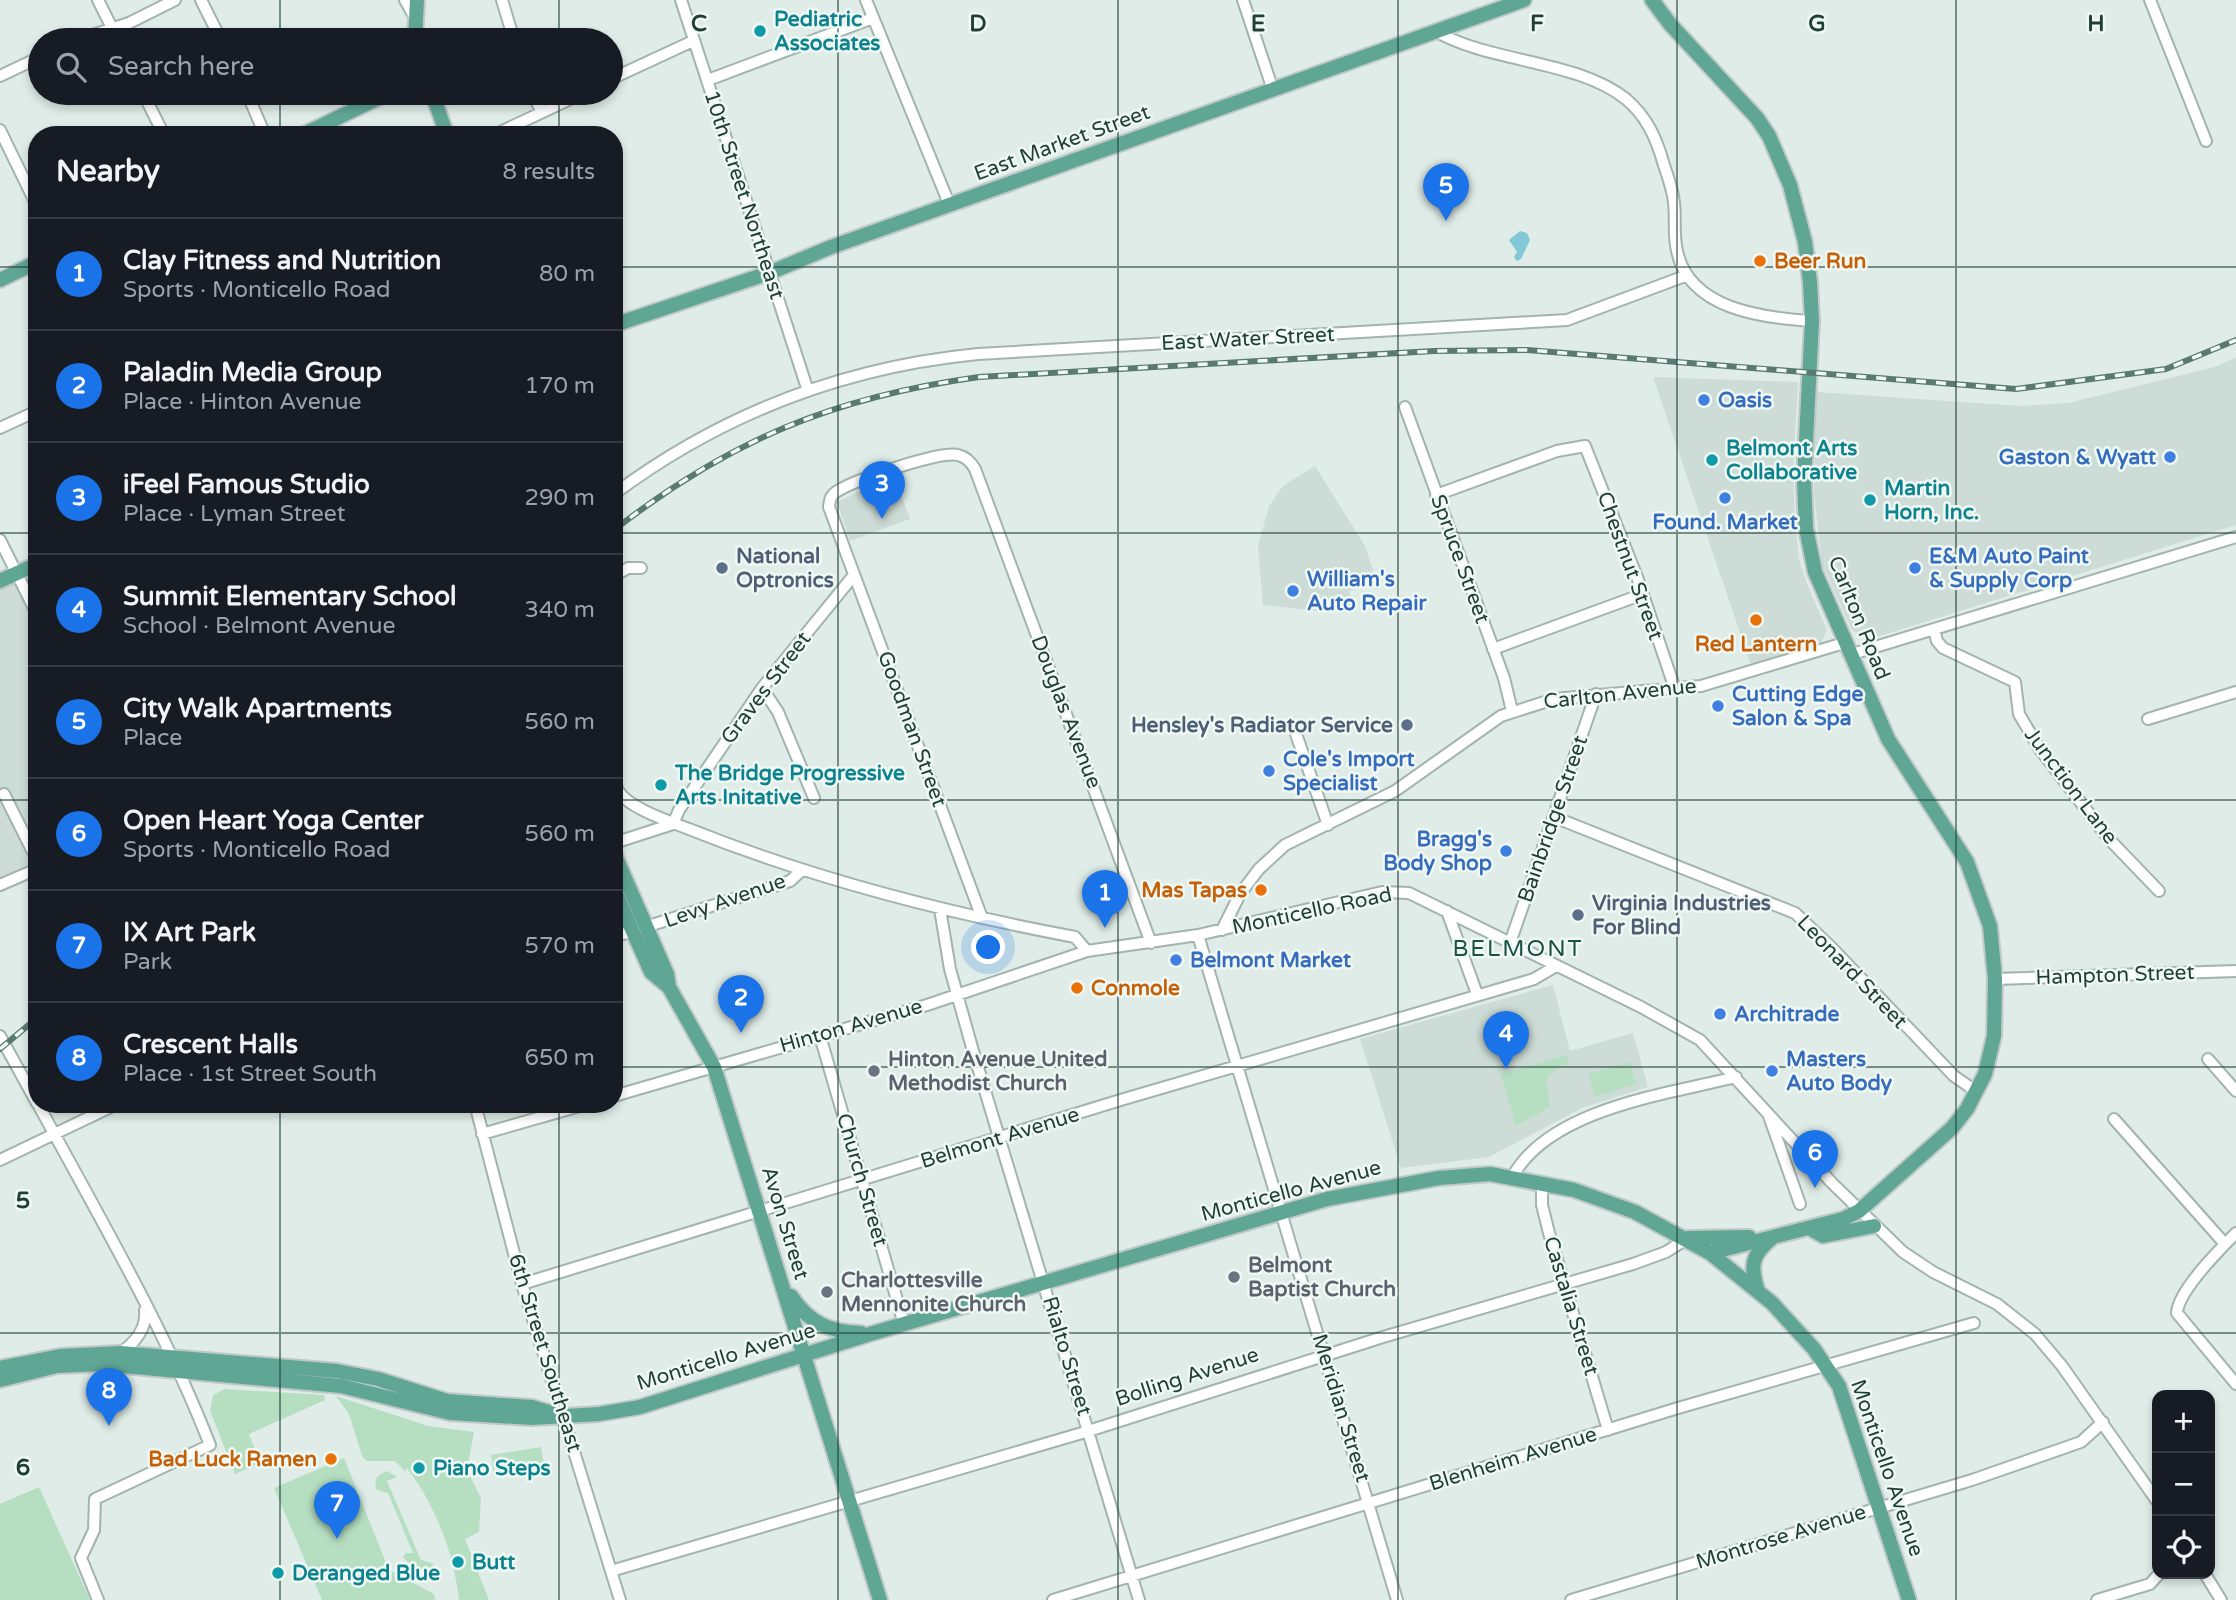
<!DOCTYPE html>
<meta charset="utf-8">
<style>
body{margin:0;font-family:"Varela Round",sans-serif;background:#20242c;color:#f1f3f6}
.controls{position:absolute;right:21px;bottom:21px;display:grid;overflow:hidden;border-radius:14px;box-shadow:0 4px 10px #0003}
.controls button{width:63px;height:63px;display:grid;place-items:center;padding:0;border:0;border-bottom:2px solid #363941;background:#171b24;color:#f1f3f6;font:35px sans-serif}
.you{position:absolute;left:989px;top:948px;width:24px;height:24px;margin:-18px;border:5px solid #fff;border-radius:50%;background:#1a73e8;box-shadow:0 0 0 10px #1a73e833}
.badge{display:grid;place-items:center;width:46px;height:46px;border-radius:50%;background:#1a73e8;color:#fff;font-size:23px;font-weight:700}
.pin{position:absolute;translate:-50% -58px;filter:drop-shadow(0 2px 4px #0008)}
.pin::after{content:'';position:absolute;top:37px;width:24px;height:21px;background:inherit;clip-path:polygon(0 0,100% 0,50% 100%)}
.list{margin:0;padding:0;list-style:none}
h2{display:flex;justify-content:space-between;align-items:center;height:91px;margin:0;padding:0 28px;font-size:30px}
h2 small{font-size:23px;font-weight:400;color:#9ea1a6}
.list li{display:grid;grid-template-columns:46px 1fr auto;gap:21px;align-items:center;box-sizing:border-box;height:112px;padding:0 28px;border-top:2px solid #363941}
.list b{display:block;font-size:26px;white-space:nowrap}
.list p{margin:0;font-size:23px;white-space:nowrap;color:#9ea1a6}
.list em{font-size:23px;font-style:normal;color:#9ea1a6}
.icon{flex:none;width:38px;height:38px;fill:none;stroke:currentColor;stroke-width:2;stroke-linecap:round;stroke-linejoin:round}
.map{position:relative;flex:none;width:2236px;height:1600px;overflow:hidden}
.search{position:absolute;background:#171b24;box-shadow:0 4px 10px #0003;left:28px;top:28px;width:595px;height:77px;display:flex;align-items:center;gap:18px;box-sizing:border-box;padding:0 24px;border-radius:38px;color:#9ea1a6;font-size:26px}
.panel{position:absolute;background:#171b24;box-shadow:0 4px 10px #0003;left:28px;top:126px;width:595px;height:987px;border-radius:28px}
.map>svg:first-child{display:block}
</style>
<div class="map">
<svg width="2236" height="1600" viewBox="0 0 2236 1600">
<rect width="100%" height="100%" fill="#dfece7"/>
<path fill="#cddcd6" d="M2236 357V525L1870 639 1863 638 1852 630 1822 564 1814 494 1816 392 2021 406 2068 403 2215 367Z
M1653 377 1798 382 1793 470 1795 520 1799 559 1807 584 1827 630 1820 645 1751 665Z
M1315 466 1365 546 1377 583 1349 591 1353 605 1330 612 1263 605 1258 546 1269 506 1283 486Z
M894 475 910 519 850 541 837 502Z
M37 564V863L0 880V581Z
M1553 985 1570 1051 1633 1033 1648 1087 1582 1108 1489 1157 1401 1168 1360 1039Z"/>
<path fill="#b6dfc2" d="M1567 1055 1569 1064 1557 1067 1546 1080 1550 1107 1516 1126 1501 1074Z
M1630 1062 1636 1084 1595 1097 1588 1074Z
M225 1389 324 1395 325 1400 249 1434 260 1463 235 1474 210 1411 213 1395Z
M336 1396 428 1426 474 1432 467 1470 481 1498 479 1532 465 1539 489 1600H459C454 1553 435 1504 406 1467V1472L395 1461H367L362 1456 349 1414Z
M541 1447 544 1467 494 1475 491 1455Z
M344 1458 389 1570 434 1594 435 1600H322L274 1488Z
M387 1471 397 1477 387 1481 421 1560 434 1564C426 1576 410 1566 403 1557L406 1553H413L388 1493 377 1490C373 1480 377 1475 387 1471Z
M39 1487 90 1600H0V1504Z"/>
<path fill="#82c8d7" d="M1520 231 1527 233 1530 240 1521 259 1517 261 1514 257 1517 252 1509 240Z"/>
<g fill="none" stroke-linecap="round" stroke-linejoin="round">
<defs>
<path id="minor" d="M98 0 118 40
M201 0 221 40
M405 0 414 16
M502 0 514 40
M681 0 808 391
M866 0 950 206
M1243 0 1273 90
M2150 0 2206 141
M1437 32C1492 63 1577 60 1626 99 1646 116 1656 137 1663 162 1667 175 1673 189 1674 203 1676 218 1673 235 1677 251 1689 309 1762 318 1812 321
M77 40 129 23 175 0
M0 76 40 57
M611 79 693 41
M708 80 873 18
M143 93 164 135
M247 93 265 135
M532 93 542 112
M0 130 37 206
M494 135 583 93
M1405 407 1504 678 1512 711
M0 428 37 411
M614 494C723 413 844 367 978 354L1567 320 1685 276
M1436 495 1557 451 1585 446 1637 577 1675 689
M0 540 37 614
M614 576 628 568H641
M1934 629 1937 641 1943 648 2015 682 2019 714 2039 748 2108 838 2159 891
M1493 649 1643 594
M1849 655 2236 537
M762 688 778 712 814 798
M2148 719 2236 692
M1296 734 1328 825
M614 776C615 781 616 788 619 792 629 808 671 822 689 829 814 879 942 912 1075 937L1087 951
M4 794 37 860
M1554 817 1795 913 1832 948 1954 1076 1977 1092
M673 824 679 810 762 688 854 575
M614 843 673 824
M0 885 37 869
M940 909 950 969 973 1051 1139 1600
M1447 911 1477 994
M982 918 829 507C830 500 830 496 836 492 854 480 939 451 958 455 966 457 971 462 975 469L1151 943
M1222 930 1240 894 1259 869 1285 845 1395 791 1501 716 1554 699 1701 686 1844 643
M1198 935 1397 1600
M614 937 790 881 801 871
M1510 943 1596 694
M1995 979 2236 971
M0 1036 37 1103
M820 1036 904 1324
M2208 1059 2236 1091
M614 1096 927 1005 1087 951 1198 935 1382 892 1409 893 1641 1007 1700 1040 1832 1183 1903 1252 1933 1272 1997 1304 2035 1334 2062 1366 2157 1501
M38 1104C98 1215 164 1327 210 1445L95 1499 94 1530 81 1558 98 1600
M475 1104 522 1284 620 1600
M1769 1116 1800 1204
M2114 1119 2225 1244
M482 1134 587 1104
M0 1160 117 1104
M1513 1176C1550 1109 1667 1094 1736 1077
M1542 1182V1205L1549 1233 1608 1430
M2236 1233C2220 1249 2178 1291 2177 1313L2236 1384
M522 1284 1124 1099 1534 979 1556 966
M120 1353C135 1343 147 1328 145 1310
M611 1571 1082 1433 1383 1337 1633 1264 1666 1252 1688 1238
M2205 1574 2221 1600
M1053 1600 1678 1408 1974 1323
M1571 1600 1972 1480 2081 1442 2103 1422
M2097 1600 2150 1584 2159 1574"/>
<path id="major" d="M1652 0 1670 24 1757 118 1769 136 1790 185 1805 242 1810 282 1812 321 1804 481 1806 528 1815 572 1888 739 1967 862 1990 926 1995 979 1994 1036 1985 1074 1967 1109 1952 1128 1859 1211 1843 1219 1710 1253
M415 40 417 0
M432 93 447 135
M302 135 389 93
M0 280 37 262
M614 325 769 273 831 247 1524 0
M0 581 37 564
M614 853 667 974 669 987
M614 889 651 972 669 987 714 1067 880 1600
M1809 1228 1823 1236 1874 1226
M1688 1238 1749 1237
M1758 1291C1750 1267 1751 1255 1771 1239
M791 1296C809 1323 829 1332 861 1333
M0 1368 60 1356 120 1353 337 1371 378 1379 447 1401 532 1407 552 1413
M0 1380 57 1366 102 1364 341 1386 450 1413 532 1418 599 1414 640 1407 870 1334 1327 1199 1439 1178 1490 1174 1574 1190 1635 1212 1710 1253 1772 1303 1814 1349 1839 1386 1909 1600"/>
</defs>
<use href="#minor" stroke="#a2b4ae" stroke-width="14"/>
<use href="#major" stroke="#c0c9c7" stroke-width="18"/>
<use href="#minor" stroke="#fff" stroke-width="10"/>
<use href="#major" stroke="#60a695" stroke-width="14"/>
<defs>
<path id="rail" d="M614 530C730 440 834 397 979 377L1434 351 1527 350 2016 389 2166 369 2236 340
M0 1049 37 1018"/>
</defs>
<use href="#rail" stroke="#597a71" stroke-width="6"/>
<use href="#rail" stroke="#f0f8f4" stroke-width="3.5" stroke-dasharray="10" stroke-linecap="butt"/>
</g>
<path fill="none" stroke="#1f3e36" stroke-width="2" stroke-opacity="0.55" d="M280 0V40M559 0V40M838 0V1600M1118 0V1600M1398 0V1600M1677 0V1600M1956 0V1600M280 93V135M559 93V135M0 267H37M614 267H2236M0 533H37M614 533H2236M0 800H37M614 800H2236M0 1067H37M614 1067H2236M280 1104V1600M559 1104V1600M0 1333H2236"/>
<g fill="#0f9aa8" stroke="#f0f8f4" stroke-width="2.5">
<circle cx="760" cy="31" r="7"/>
<circle cx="1712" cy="460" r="7"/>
<circle cx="1870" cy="500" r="7"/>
<circle cx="661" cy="785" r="7"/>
<circle cx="419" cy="1468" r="7"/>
<circle cx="458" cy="1562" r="7"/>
<circle cx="278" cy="1573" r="7"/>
</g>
<g fill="#e8710a" stroke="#f0f8f4" stroke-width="2.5">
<circle cx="1760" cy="261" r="7"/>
<circle cx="1756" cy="620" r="7"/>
<circle cx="1261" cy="890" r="7"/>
<circle cx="1077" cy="988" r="7"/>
<circle cx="331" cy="1459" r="7"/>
</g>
<g fill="#3f7fe0" stroke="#f0f8f4" stroke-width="2.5">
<circle cx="1704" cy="400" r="7"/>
<circle cx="2170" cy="457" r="7"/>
<circle cx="1725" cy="498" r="7"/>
<circle cx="1915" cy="568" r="7"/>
<circle cx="1293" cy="591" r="7"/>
<circle cx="1718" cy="706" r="7"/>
<circle cx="1269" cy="771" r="7"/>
<circle cx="1506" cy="851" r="7"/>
<circle cx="1176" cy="960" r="7"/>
<circle cx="1720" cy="1014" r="7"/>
<circle cx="1772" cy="1071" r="7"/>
</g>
<g fill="#5c6f8a" stroke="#f0f8f4" stroke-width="2.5">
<circle cx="722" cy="568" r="7"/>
<circle cx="1407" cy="725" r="7"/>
<circle cx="1578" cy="915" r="7"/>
</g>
<g fill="#6b7280" stroke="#f0f8f4" stroke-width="2.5">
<circle cx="874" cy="1071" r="7"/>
<circle cx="1234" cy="1277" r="7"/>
<circle cx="827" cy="1292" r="7"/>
</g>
<g text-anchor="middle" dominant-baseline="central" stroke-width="5" stroke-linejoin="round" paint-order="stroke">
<g font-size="21" font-weight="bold" fill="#0d838f" stroke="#f0f8f4" text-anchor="start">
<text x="774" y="19">Pediatric<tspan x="774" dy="24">Associates</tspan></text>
<text x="1726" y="448">Belmont Arts<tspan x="1726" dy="24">Collaborative</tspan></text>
<text x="1884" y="488">Martin<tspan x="1884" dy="24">Horn, Inc.</tspan></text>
<text x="675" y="773">The Bridge Progressive<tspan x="675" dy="24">Arts Initative</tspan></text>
<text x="433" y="1468">Piano Steps</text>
<text x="472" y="1562">Butt</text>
<text x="292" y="1573">Deranged Blue</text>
</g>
<g font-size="21" fill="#1f3e36" stroke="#f0f8f4">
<text transform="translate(1062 143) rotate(-20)">East Market Street</text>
<text transform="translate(744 195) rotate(72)">10th Street Northeast</text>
<text transform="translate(1248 339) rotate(-3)">East Water Street</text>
<text transform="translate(1460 559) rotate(70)">Spruce Street</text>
<text transform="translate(1630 566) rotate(70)">Chestnut Street</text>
<text transform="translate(1859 618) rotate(68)">Carlton Road</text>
<text transform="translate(766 688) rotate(-53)">Graves Street</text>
<text transform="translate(1620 694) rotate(-6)">Carlton Avenue</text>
<text transform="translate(1066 712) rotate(69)">Douglas Avenue</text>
<text transform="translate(912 729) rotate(70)">Goodman Street</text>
<text transform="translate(2071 786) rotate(53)">Junction Lane</text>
<text transform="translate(1553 819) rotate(-71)">Bainbridge Street</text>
<text transform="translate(725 901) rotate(-19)">Levy Avenue</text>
<text transform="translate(1312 911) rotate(-12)">Monticello Road</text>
<text transform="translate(1852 972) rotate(46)">Leonard Street</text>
<text transform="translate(2115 975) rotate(-2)">Hampton Street</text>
<text transform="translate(851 1026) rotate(-16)">Hinton Avenue</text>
<text transform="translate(1000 1138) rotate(-17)">Belmont Avenue</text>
<text transform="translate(862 1180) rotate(74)">Church Street</text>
<text transform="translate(1291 1191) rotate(-15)">Monticello Avenue</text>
<text transform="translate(785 1223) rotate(73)">Avon Street</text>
<text transform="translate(1571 1306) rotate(73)">Castalia Street</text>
<text transform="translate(545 1353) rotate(73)">6th Street Southeast</text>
<text transform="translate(1067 1356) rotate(73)">Rialto Street</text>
<text transform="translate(726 1357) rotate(-17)">Monticello Avenue</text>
<text transform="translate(1187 1377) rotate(-18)">Bolling Avenue</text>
<text transform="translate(1341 1408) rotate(73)">Meridian Street</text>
<text transform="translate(1513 1459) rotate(-17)">Blenheim Avenue</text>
<text transform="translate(1887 1468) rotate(71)">Monticello Avenue</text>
<text transform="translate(1781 1537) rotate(-17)">Montrose Avenue</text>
</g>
<g font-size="21" font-weight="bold" fill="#c56008" stroke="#f0f8f4" text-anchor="start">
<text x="1774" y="261">Beer Run</text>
<text x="1756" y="644" text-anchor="middle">Red Lantern</text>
<text x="1247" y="890" text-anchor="end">Mas Tapas</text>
<text x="1091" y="988">Conmole</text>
<text x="317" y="1459" text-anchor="end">Bad Luck Ramen</text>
</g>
<g font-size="21" font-weight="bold" fill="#366cbe" stroke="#f0f8f4" text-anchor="start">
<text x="1718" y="400">Oasis</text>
<text x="2156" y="457" text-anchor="end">Gaston &amp; Wyatt</text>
<text x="1725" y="522" text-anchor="middle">Found. Market</text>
<text x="1929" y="556">E&amp;M Auto Paint<tspan x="1929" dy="24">&amp; Supply Corp</tspan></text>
<text x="1307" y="579">William's<tspan x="1307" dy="24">Auto Repair</tspan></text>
<text x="1732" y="694">Cutting Edge<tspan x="1732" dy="24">Salon &amp; Spa</tspan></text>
<text x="1283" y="759">Cole's Import<tspan x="1283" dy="24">Specialist</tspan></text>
<text x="1492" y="839" text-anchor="end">Bragg's<tspan x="1492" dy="24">Body Shop</tspan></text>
<text x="1190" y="960">Belmont Market</text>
<text x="1734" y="1014">Architrade</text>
<text x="1786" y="1059">Masters<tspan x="1786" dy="24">Auto Body</tspan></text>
</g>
<g font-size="21" font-weight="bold" fill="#4e5e75" stroke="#f0f8f4" text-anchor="start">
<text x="736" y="556">National<tspan x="736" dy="24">Optronics</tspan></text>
<text x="1393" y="725" text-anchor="end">Hensley's Radiator Service</text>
<text x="1592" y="903">Virginia Industries<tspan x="1592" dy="24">For Blind</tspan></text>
</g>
<g font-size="21" font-weight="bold" fill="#5b616d" stroke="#f0f8f4" text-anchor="start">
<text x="888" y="1059">Hinton Avenue United<tspan x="888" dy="24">Methodist Church</tspan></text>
<text x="1248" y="1265">Belmont<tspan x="1248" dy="24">Baptist Church</tspan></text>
<text x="841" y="1280">Charlottesville<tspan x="841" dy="24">Mennonite Church</tspan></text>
</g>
<g font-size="23" letter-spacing="2" fill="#195145" stroke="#f0f8f4">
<text x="1518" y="949">BELMONT</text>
</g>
</g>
<g font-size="23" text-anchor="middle" font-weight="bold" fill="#1f3e36" stroke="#f0f8f4" stroke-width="5" stroke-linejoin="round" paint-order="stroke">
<text x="699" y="31">C</text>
<text x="978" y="31">D</text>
<text x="1258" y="31">E</text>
<text x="1537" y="31">F</text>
<text x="1817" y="31">G</text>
<text x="2096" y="31">H</text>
<text x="23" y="1208">5</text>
<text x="23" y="1475">6</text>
</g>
</svg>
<div class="controls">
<button>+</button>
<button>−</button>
<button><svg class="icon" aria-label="locate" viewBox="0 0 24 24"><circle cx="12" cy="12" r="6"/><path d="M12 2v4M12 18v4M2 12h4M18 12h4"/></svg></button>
</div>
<div class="you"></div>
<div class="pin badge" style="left:1105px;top:928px">1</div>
<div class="pin badge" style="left:741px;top:1033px">2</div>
<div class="pin badge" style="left:882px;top:519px">3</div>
<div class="pin badge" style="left:1506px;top:1069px">4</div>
<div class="pin badge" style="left:1446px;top:221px">5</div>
<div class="pin badge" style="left:1815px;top:1188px">6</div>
<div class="pin badge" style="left:337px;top:1539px">7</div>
<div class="pin badge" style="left:109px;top:1426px">8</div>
<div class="search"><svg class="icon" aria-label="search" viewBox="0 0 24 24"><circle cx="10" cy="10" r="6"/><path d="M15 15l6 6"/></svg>Search here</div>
<section class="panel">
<h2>Nearby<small>8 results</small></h2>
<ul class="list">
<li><span class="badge">1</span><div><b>Clay Fitness and Nutrition</b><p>Sports · Monticello Road</p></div><em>80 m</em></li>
<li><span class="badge">2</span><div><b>Paladin Media Group</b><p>Place · Hinton Avenue</p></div><em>170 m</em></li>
<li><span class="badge">3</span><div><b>iFeel Famous Studio</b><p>Place · Lyman Street</p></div><em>290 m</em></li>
<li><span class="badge">4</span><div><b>Summit Elementary School</b><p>School · Belmont Avenue</p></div><em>340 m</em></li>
<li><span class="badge">5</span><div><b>City Walk Apartments</b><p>Place</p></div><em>560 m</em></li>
<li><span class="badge">6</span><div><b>Open Heart Yoga Center</b><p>Sports · Monticello Road</p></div><em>560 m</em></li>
<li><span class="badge">7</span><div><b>IX Art Park</b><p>Park</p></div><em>570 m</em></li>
<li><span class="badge">8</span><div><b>Crescent Halls</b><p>Place · 1st Street South</p></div><em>650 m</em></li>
</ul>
</section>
</div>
